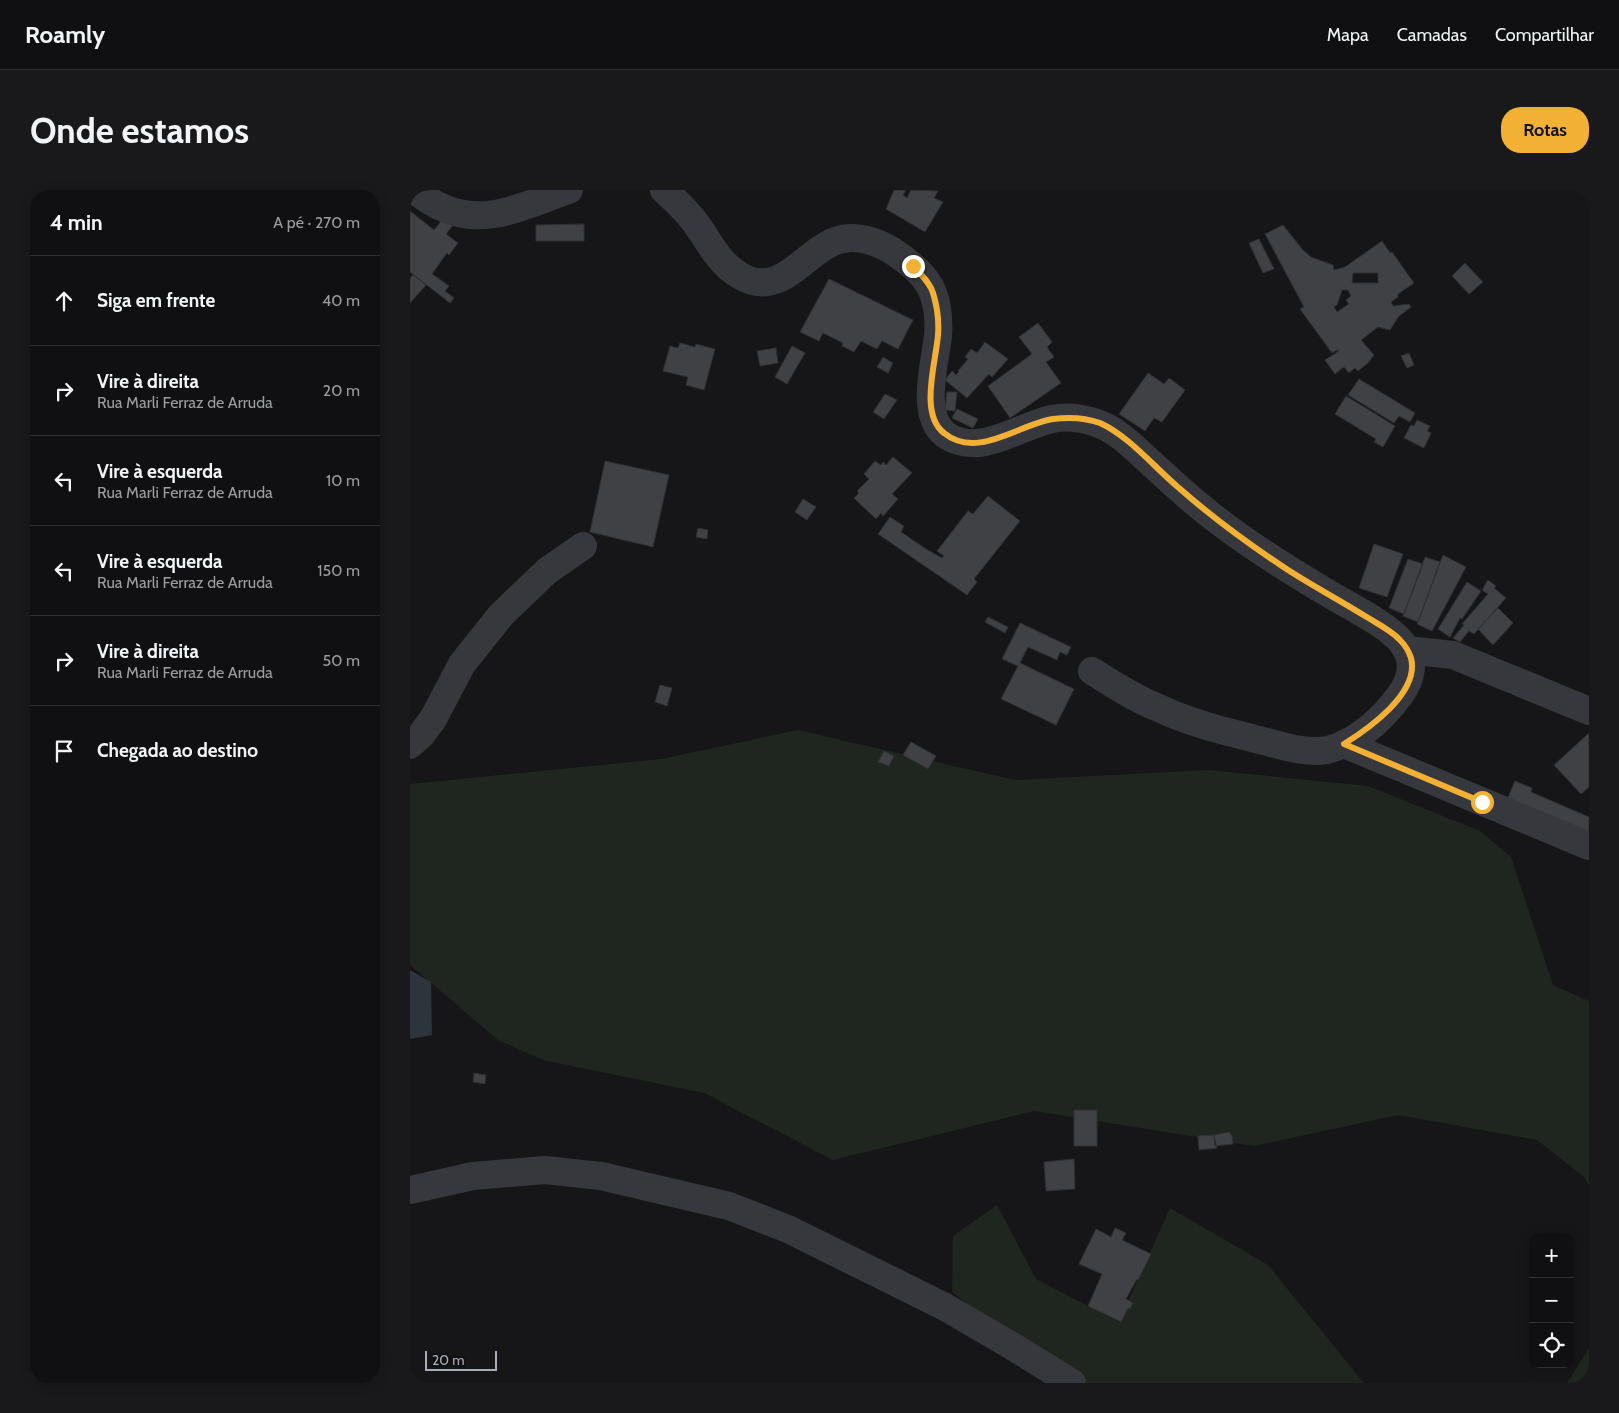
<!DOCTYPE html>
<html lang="pt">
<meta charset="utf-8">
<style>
body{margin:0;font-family:Cabin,sans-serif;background:#19191b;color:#f1f3f6}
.controls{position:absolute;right:15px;bottom:15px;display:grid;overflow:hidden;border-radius:10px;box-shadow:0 2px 12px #0003}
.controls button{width:45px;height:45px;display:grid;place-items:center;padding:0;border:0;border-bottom:1px solid #303032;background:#101012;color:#f1f3f6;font:25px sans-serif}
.scale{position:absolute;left:15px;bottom:12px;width:72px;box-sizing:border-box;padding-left:5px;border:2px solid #a8adb8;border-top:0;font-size:14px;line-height:18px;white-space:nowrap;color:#a8adb8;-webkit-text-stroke:4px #111113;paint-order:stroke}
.stop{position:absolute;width:15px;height:15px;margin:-11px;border:4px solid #f2b134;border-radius:50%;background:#fff}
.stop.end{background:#f2b134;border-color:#fff;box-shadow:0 1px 5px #0008}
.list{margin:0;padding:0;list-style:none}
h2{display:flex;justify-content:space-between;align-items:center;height:65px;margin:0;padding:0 20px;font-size:21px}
h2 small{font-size:16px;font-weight:400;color:#9c9d9f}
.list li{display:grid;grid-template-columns:32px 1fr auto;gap:15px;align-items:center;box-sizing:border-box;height:90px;padding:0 20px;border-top:1px solid #303032}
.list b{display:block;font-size:19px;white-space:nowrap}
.list p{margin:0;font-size:16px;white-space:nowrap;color:#9c9d9f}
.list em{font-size:16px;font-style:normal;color:#9c9d9f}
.icon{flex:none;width:28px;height:28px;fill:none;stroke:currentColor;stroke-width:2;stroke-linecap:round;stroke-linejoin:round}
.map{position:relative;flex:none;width:1179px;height:1193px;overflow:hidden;border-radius:20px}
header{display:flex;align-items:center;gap:30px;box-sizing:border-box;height:70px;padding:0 25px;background:#101012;border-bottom:1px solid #303032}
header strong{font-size:24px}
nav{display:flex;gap:28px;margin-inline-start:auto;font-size:18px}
.intro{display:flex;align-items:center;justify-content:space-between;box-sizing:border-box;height:120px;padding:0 30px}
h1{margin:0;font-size:35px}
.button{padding:12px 22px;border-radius:20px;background:#f2b134;color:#111;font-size:18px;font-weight:700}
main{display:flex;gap:30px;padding:0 30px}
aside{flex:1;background:#101012;border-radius:20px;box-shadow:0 2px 12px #0003}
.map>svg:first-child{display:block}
</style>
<header>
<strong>Roamly</strong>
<nav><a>Mapa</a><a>Camadas</a><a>Compartilhar</a></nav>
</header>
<div class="intro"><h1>Onde estamos</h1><a class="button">Rotas</a></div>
<main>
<aside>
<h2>4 min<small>A pé · 270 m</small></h2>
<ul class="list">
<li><svg class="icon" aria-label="ahead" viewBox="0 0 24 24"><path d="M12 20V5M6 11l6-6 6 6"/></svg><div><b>Siga em frente</b></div><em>40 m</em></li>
<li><svg class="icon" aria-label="right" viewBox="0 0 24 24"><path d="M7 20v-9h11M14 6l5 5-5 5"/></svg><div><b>Vire à direita</b><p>Rua Marli Ferraz de Arruda</p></div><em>20 m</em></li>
<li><svg class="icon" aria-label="left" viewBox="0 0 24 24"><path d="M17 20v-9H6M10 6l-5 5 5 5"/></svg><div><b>Vire à esquerda</b><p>Rua Marli Ferraz de Arruda</p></div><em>10 m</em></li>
<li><svg class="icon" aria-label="left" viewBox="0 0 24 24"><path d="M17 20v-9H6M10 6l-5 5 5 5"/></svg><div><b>Vire à esquerda</b><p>Rua Marli Ferraz de Arruda</p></div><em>150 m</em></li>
<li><svg class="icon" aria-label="right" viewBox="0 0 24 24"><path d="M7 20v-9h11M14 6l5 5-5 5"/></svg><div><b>Vire à direita</b><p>Rua Marli Ferraz de Arruda</p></div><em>50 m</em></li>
<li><svg class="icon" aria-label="arrive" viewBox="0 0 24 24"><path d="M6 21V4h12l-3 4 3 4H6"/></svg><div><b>Chegada ao destino</b></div></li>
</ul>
</aside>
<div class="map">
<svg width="1179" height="1193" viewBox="0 0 1179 1193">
<rect width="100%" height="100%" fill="#161618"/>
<path fill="#1e261f" d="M388 540 605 590 799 580 958 596 1070 641 1101 667 1143 795 1179 811V995L1174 987 1127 950 988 925 844 956 624 921 423 970 294 903 133 870 88 850 0 775V594L251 569Z
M587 1015 626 1089 709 1132 760 1018 858 1075 954 1193H670L632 1173 542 1102 543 1046Z
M1179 1158V1193H1157Z"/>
<path fill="#2c353c" d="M0 780 21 792 22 845 0 849Z"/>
<path fill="#404145" stroke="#303034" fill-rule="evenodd" d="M484 0H496L493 5 497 8 501 0 528 1 524 8 533 12 515 42 476 19Z
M0 21 24 40 32 30 43 35 36 44 48 53 39 65 37 63 22 84 39 96 35 101 44 108 40 113 0 82Z
M174 34V51H126V35Z
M873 35 892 59 901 67 923 75 924 80 935 77 972 51 980 63 982 62 1004 93 988 104V107L981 112 983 116 999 114 1001 117 989 126 980 140 968 137 951 150 964 165 958 173 948 181 945 178 939 183 934 177 925 184 915 170 929 161 927 160 922 163 890 119 894 117 855 44ZM943 83H968V93H942ZM932 100H938L941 106 936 110 939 114 927 122 924 117 927 115Z
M849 49 864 79 853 83 839 53Z
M1055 73 1073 92 1059 104 1042 86Z
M3 85 16 95 0 113V88Z
M419 89 503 130 488 159 472 151 467 159 451 151 444 162 432 156 433 153 413 143 409 151 390 142Z
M628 133 642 152 637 157 644 167 636 172 651 193 600 228 578 196 622 164 609 147Z
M575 152 598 169 582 187 579 184 557 208 535 190 542 181 546 185 549 182 548 181 558 169 555 167 561 159 567 163Z
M270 153 285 157 286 154 305 159 294 200 276 195 278 187 253 181 260 156 268 158Z
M382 156 395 163 377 194 365 187Z
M366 158 368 173 350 176 347 161Z
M999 163 1004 175 997 178 991 166Z
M473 167 483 173 478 183 467 177Z
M738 183 754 194 759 188 775 200 752 232 744 228 735 241 709 224Z
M949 189 1005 223 1000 232 989 226 984 233 938 205Z
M537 202H547L545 221 535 220Z
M475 204 487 210 474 229 463 222Z
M936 206 985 236 973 257 964 252 966 249 925 224Z
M547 219 568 229 563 238 542 228Z
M1007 230 1020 236 1017 241 1021 243 1014 258 994 248 1001 235 1004 236Z
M483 267 502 283 482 304 488 309 473 326 471 323 466 329 444 308 449 303 447 301 459 289 454 284 465 271 471 275 473 272 476 275Z
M195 271 259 285 243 357 180 342Z
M578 306 610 331 564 389 567 392 557 405 468 344 480 327 494 336 491 342 516 359 532 368 534 366 527 361 558 321 563 324Z
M393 309 406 317 397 330 385 322Z
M288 338 298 340 297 349 286 347Z
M964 354 993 364 977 407 949 398Z
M1033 365 1056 377 1022 441 1007 434Z
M1015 367 1030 372 1008 432 993 426Z
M998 369 1013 374 994 424 979 418Z
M1078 390 1086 396 1084 398 1096 408 1064 444 1059 441 1050 452 1043 448 1054 435 1052 434 1078 404 1072 400Z
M1057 392 1071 401 1052 429 1050 428 1040 447 1028 439Z
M1088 418 1103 433 1083 455 1068 439Z
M578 427 598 437 595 443 575 432Z
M610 433 661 457 657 465 650 462 647 470 618 457 610 473 664 499 646 535 591 509 608 476 592 469Z
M250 495 262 498 257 516 245 512Z
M1179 543V597L1171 604 1144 575Z
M501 552 526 566 518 579 493 565Z
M474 561 484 566 479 576 468 572Z
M1105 591 1122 598 1121 602 1179 627V644L1097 610Z
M64 883 76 885 75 894 63 892Z
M664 920H687V956H664Z
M819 942 822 946 823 954 805 956 804 945Z
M804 945 807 958 789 960 788 946Z
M664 969 665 999 636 1001 634 972Z
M705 1038 716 1043 712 1050 741 1064 728 1090 727 1089 716 1109 723 1113 720 1119 718 1118 711 1132 678 1116 692 1084 669 1074 686 1039 701 1047Z"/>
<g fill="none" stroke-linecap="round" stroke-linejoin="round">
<path stroke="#37383d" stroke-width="28" d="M3 0C12 5 20 12 29 16 75 39 116 14 159 0
M254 0C265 10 275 19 284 31 299 50 307 72 329 85 369 110 392 65 423 52 443 43 467 51 484 62 499 72 517 86 523 103 528 116 529 132 528 146 525 174 508 229 539 247 572 266 609 236 642 229 656 226 671 228 684 232 707 239 724 258 742 274 763 293 784 313 807 330 843 358 882 382 921 405 941 417 978 435 992 453 1006 470 1002 489 990 505 973 529 946 553 917 560 897 564 873 556 853 551 819 542 783 534 751 519 726 509 704 495 682 481
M997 460 1043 465 1179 521
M934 554 1179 656
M0 555 11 545 23 529 52 474 91 425 137 381 173 356
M0 1000 63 986 135 980 191 986 319 1016 378 1039 535 1117 602 1156 662 1193"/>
</g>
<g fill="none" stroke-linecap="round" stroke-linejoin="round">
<path stroke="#f2b134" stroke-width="6" d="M503 76C510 84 520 92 523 103 527 116 529 132 528 145 526 172 509 224 534 243 567 270 609 234 643 229 658 227 676 228 690 233 719 246 745 278 769 298 803 328 840 355 878 380 903 396 929 410 955 426 966 433 981 440 990 450 995 455 999 462 1001 468 1010 503 958 539 934 554L1072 612"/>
</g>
</svg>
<div class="controls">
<button>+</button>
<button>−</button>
<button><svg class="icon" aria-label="locate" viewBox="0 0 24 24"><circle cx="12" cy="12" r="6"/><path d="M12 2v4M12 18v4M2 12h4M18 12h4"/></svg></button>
</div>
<div class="scale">20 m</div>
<div class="stop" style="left:1072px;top:612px"></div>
<div class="stop end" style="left:503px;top:76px"></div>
</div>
</main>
